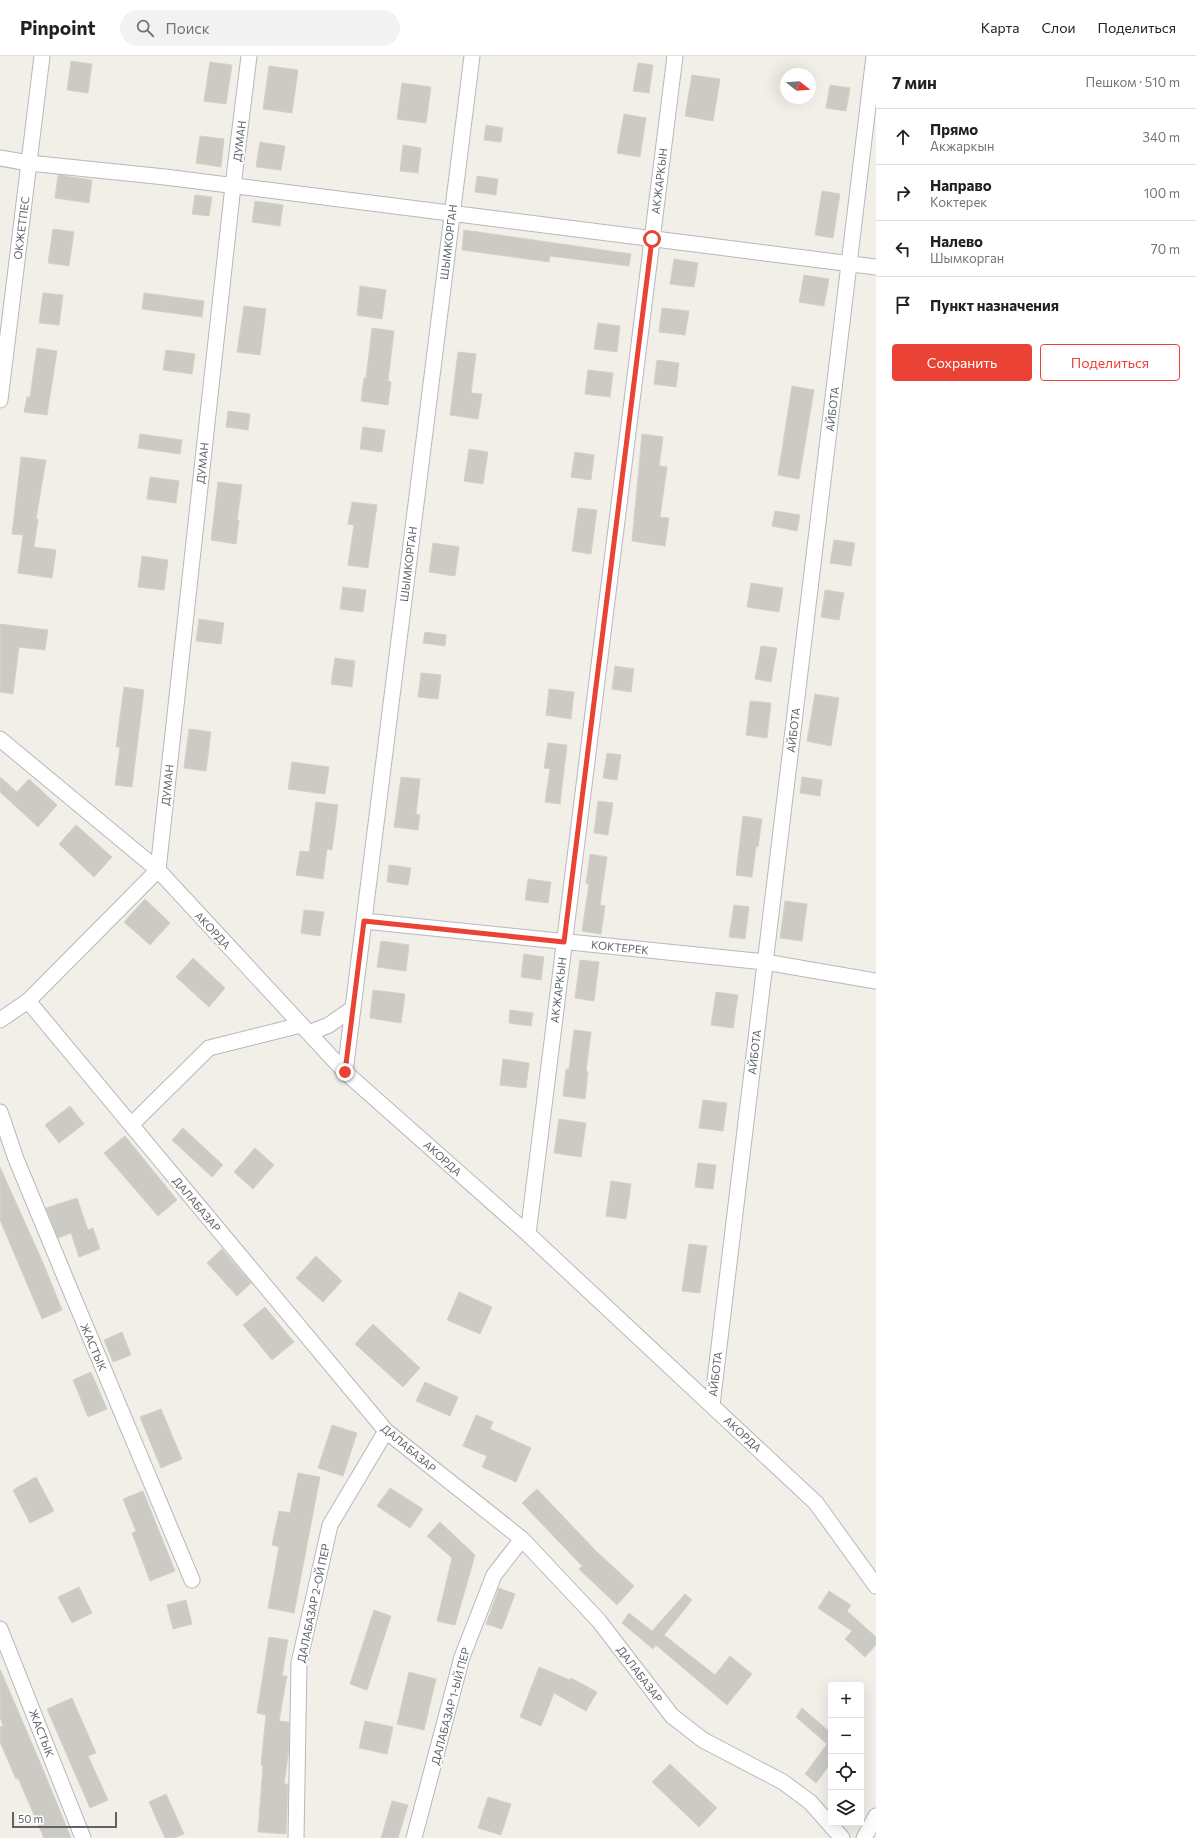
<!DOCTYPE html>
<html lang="ru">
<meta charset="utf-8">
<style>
body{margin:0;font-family:Commissioner,sans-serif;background:#f2f2f2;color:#202124}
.controls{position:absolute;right:12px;bottom:12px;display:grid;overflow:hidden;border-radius:4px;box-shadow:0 4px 16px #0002}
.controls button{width:36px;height:36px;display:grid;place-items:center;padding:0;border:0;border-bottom:1px solid #e0e0e0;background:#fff;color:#202124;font:20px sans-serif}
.compass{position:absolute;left:780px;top:12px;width:36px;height:36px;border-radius:50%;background:#fff;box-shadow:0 4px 16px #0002;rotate:107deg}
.scale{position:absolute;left:12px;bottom:10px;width:105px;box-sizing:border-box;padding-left:4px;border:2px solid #5f6368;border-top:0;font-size:11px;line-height:14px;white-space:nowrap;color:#5f6368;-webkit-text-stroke:3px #fff;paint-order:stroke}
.stop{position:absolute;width:12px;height:12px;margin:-9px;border:3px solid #ea4335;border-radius:50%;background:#fff}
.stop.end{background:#ea4335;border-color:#fff;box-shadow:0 1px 4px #0008}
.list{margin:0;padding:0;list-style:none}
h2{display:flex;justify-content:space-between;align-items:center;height:52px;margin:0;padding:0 16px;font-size:17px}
h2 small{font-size:13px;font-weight:400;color:#757577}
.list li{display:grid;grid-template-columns:26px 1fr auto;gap:12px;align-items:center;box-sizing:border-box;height:56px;padding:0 16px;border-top:1px solid #e0e0e0}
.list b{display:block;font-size:15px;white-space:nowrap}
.list p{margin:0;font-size:13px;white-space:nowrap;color:#757577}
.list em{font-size:13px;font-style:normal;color:#757577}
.actions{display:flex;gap:8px;padding:12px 16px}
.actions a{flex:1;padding:9px 0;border:1px solid #ea4335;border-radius:4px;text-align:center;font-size:14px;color:#ea4335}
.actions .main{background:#ea4335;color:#fff}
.icon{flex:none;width:22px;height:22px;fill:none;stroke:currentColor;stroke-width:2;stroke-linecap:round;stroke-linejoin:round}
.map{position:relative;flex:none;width:876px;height:1782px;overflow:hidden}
header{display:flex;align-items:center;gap:24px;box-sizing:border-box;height:56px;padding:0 20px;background:#fff;border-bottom:1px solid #e0e0e0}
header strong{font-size:19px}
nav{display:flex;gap:22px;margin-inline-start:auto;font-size:14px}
.search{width:280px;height:36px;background:#f2f2f2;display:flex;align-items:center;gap:10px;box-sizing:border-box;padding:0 14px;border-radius:22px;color:#757577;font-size:15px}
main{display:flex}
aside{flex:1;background:#fff}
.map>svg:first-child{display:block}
</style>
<header>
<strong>Pinpoint</strong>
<div class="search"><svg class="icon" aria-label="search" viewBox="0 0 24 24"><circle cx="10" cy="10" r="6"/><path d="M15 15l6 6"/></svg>Поиск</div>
<nav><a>Карта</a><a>Слои</a><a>Поделиться</a></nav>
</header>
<main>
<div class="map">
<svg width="876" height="1782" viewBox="0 0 876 1782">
<rect width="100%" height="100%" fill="#f1efe8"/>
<path fill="#cccac5" stroke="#d6d1c6" d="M71 5 92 8 88 37 67 34Z
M210 6 232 9 226 48 204 45Z
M638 7 653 9 649 37 633 35Z
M269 10 298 14 292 57 263 53Z
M692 19 720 23 713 65 685 60Z
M402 27 431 31 426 67 397 63Z
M830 29 850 32 846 55 826 52Z
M624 58 646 62 640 101 617 97Z
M486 69 503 72 501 86 484 84Z
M200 80 224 83 221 111 196 107Z
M260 86 285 90 281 114 256 111Z
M403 89 421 92 418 117 400 115Z
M58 119 92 124 89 147 55 142Z
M477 120 498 123 496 139 475 136Z
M822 135 840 138 833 182 815 179Z
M195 139 212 141 209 160 192 158Z
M255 145 283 149 280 170 252 166Z
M53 173 74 176 69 210 48 207Z
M464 174 631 198 629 210 550 200 549 206 462 194Z
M674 203 698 207 694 231 670 228Z
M804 219 829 223 824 250 799 246Z
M360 230 386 234 382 263 357 259Z
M43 237 63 239 59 269 39 267Z
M144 237 204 245 202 261 142 253Z
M244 250 266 253 260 299 237 296Z
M662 252 689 255 685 279 659 276Z
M598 267 620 270 617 296 594 293Z
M372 272 394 275 388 325 391 326 388 349 361 345 364 322H366Z
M37 292 57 295 47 359 24 356 27 341H30Z
M166 294 195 298 192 318 163 314Z
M458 296 476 298 471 337 482 338 478 363 450 359Z
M657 304 679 307 676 331 654 328Z
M588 314 613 317 610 341 585 338Z
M792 330 814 334 799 423 778 419Z
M228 355 250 358 248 374 226 371Z
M363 371 385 374 382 396 360 393Z
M140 378 182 384 180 398 138 392Z
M642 378 663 381 659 410 667 411 660 461 669 462 665 490 632 485Z
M469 393 488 396 483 428 464 425Z
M575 396 594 399 591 424 571 421Z
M21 401 46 404 36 463H38L34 491 56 494 52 522 18 517 23 479 12 478Z
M150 421 179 425 176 447 147 443Z
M218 426 242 429 237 464H239L236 488 211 484Z
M352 446 377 449 368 512 348 509 354 469 348 468Z
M578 452 597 454 591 498 572 495Z
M775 455 800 459 797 475 772 470Z
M834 484 855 487 851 510 830 507Z
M433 487 459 491 455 520 429 516Z
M142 500 168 504 164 534 138 531Z
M751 527 783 532 779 556 747 551Z
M343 531 366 534 363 556 340 553Z
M825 534 844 537 839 564 821 561Z
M199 563 224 567 221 588 196 585Z
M0 568 48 574 45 594 19 591 13 638 0 636Z
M425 576 446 579 445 590 423 587Z
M761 590 777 592 771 626 755 623Z
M335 602 355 605 352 631 331 628Z
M615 610 634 613 631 636 612 633Z
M421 617 441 619 438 643 418 641Z
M124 631 144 634 132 731 115 729 120 691H116Z
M549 633 574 636 571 663 546 659Z
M815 638 839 642 831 690 807 685Z
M750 645 771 647 767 682 746 679Z
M189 673 211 676 206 715 184 712Z
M548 687 567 689 560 748 545 746 550 713 544 712Z
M607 697 621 699 617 724 603 722Z
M292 706 329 711 325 738 288 733Z
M0 721 17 736 29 723 57 749 38 771 0 736Z
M401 721 420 723 416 758 420 759 418 774 394 771Z
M802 721 822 724 820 740 800 737Z
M598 745 613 747 608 779 594 777Z
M316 746 338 749 332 794 327 793 323 823 296 819 300 795 309 796Z
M743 760 762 763 758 791 756 790 752 821 736 819Z
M76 769 112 801 94 821 59 788Z
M590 798 607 801 600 849 605 850 601 878 582 875 589 828 586 827Z
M389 809 411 812 408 829 387 826Z
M528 823 551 826 548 847 525 844Z
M145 843 170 867 150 889 124 866Z
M785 845 807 848 802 885 780 882Z
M734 849 749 851 745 883 729 881Z
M304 854 324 856 320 880 301 877Z
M381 885 409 889 406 915 377 911Z
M524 898 544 901 541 924 521 921Z
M193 902 225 932 209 951 176 921Z
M580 904 599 906 594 945 575 942Z
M373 934 405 938 401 967 370 962Z
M716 936 738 939 733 972 711 969Z
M510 954 533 957 531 970 509 967Z
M574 974 591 976 586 1015 588 1016 585 1043 563 1040 566 1013H569Z
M503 1003 529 1007 526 1032 500 1029Z
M703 1044 727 1047 723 1075 699 1072Z
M70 1050 84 1068 59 1087 45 1069Z
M559 1063 586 1067 581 1101 554 1097Z
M183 1072 223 1109 212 1121 172 1084Z
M125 1080 177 1144 158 1160 104 1097Z
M255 1092 274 1109 253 1133 234 1116Z
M698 1107 716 1109 713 1133 695 1131Z
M0 1111 44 1209 62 1254 42 1263 0 1164Z
M611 1125 631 1128 626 1163 606 1160Z
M77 1142 88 1174 93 1172 100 1193 79 1201 71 1177 58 1182 46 1152Z
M689 1188 707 1190 700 1237 682 1235Z
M222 1193 251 1227 237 1240 207 1207Z
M316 1200 342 1225 323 1246 296 1222Z
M459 1236 492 1251 480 1278 447 1264Z
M265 1251 294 1286 272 1304 243 1269Z
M373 1268 420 1312 403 1331 355 1288Z
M122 1276 131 1299 113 1306 104 1284Z
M91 1316 107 1353 88 1361 73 1324Z
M425 1326 458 1341 450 1360 416 1345Z
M161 1353 182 1403 161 1412 140 1361Z
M476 1359 493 1366 490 1373 531 1392 516 1426 482 1411 487 1400 463 1390Z
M332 1369 357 1377 343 1420 318 1412Z
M298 1417 320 1421 294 1557 268 1552 279 1491 272 1489 279 1455 290 1457Z
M36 1421 54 1455 30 1467 13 1434Z
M390 1432 423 1453 410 1472 377 1450Z
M537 1433 596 1495 634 1530 617 1549 579 1513 582 1510 522 1447Z
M143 1435 175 1515 150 1525 132 1477 136 1475 123 1443Z
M440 1466 475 1499 455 1569 437 1565 452 1502 427 1480Z
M79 1531 92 1557 72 1567 58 1541Z
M499 1532 515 1538 502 1573 486 1568Z
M829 1535 851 1549 847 1555 876 1581V1589L865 1601 845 1583 852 1575 818 1552Z
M685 1538 692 1544 664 1579 715 1619 730 1600 752 1618 727 1649 656 1589 653 1593 622 1567 629 1557 652 1575Z
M186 1544 192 1568 173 1573 167 1549Z
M374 1554 391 1560 367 1634 350 1628Z
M269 1581 288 1584 282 1620H287L279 1665 289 1666V1693L284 1728H288L286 1778 258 1776 263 1710 261 1709 266 1659 257 1657Z
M539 1611 570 1624 571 1622 597 1636 586 1655 554 1637 541 1670 520 1661Z
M0 1613 42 1711 71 1782H44L18 1722 16 1723 0 1686V1671L3 1670 0 1661Z
M409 1616 436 1623 424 1674 397 1668Z
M72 1642 96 1697 88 1700 108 1744 90 1752 47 1653Z
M802 1652 831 1677V1707L816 1727 805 1718 827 1688 796 1661Z
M365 1665 393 1671 387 1698 359 1692Z
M670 1708 717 1752 699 1771 652 1726Z
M166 1738 184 1778 174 1782H165L149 1746Z
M488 1741 511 1748 501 1779 478 1772Z
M392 1745 408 1749 398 1782H381Z"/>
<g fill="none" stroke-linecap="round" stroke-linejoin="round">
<defs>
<path id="minor" d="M0 102 29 107 165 121 876 211
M0 344 42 0
M0 683 158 814 345 1016 528 1178 816 1447 876 1530
M364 865 765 906 876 925
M28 945 386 1375 522 1483 599 1565 672 1660 703 1684 783 1726 810 1746 842 1782
M0 964 28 945 158 814 233 130 249 0
M309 977 329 969 353 952
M345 1016 472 0
M0 1056 16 1103 67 1226 192 1524
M131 1069 209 992 301 969
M528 1178 675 0
M712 1349 874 0
M0 1573 83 1782
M296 1782 299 1607 330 1469 386 1375
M414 1782 462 1601 494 1519 522 1483
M864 1782 876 1760"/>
</defs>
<use href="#minor" stroke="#b5b8bc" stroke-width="17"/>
<use href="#minor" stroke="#fff" stroke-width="15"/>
</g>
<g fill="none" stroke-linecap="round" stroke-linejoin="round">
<path stroke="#ea4335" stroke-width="5" d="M345 1016 364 865 564 886 652 183"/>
</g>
<g text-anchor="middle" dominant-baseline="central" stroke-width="3.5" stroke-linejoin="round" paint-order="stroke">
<g font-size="11" fill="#5f6368" stroke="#fff">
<text transform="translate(239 85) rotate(-83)">ДУМАН</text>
<text transform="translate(659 125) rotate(-83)">АКЖАРКЫН</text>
<text transform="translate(21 172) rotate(-83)">ОКЖЕТПЕС</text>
<text transform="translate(448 186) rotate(-83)">ШЫМКОРГАН</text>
<text transform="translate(832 353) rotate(-83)">АЙБОТА</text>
<text transform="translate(202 407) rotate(-84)">ДУМАН</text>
<text transform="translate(408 508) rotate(-83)">ШЫМКОРГАН</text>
<text transform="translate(793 674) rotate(-83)">АЙБОТА</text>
<text transform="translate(167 729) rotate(-84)">ДУМАН</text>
<text transform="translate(213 874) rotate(47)">АКОРДА</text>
<text transform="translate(620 891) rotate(6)">КОКТЕРЕК</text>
<text transform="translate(558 934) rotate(-83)">АКЖАРКЫН</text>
<text transform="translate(754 996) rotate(-83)">АЙБОТА</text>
<text transform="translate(443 1102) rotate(42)">АКОРДА</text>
<text transform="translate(197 1148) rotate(50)">ДАЛАБАЗАР</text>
<text transform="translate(94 1291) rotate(67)">ЖАСТЫК</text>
<text transform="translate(715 1318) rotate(-83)">АЙБОТА</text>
<text transform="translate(743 1378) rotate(43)">АКОРДА</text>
<text transform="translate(409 1392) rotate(40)">ДАЛАБАЗАР</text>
<text transform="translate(313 1547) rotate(-78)">ДАЛАБАЗАР 2-ОЙ ПЕР</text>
<text transform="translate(640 1618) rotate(53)">ДАЛАБАЗАР</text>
<text transform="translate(450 1650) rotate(-75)">ДАЛАБАЗАР 1-ЫЙ ПЕР</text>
<text transform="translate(42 1677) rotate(69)">ЖАСТЫК</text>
</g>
</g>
</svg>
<div class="controls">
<button>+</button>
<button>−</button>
<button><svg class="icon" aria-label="locate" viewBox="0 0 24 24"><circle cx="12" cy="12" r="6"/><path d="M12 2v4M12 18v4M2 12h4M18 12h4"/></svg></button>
<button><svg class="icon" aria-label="layers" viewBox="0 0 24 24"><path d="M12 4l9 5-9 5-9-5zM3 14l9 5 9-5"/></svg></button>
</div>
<svg class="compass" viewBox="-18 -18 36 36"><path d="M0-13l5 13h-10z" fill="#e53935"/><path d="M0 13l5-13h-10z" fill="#757577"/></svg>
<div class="scale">50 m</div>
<div class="stop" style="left:652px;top:183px"></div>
<div class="stop end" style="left:345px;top:1016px"></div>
</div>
<aside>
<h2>7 мин<small>Пешком · 510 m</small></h2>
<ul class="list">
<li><svg class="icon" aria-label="ahead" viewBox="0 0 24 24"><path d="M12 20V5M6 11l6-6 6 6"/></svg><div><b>Прямо</b><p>Акжаркын</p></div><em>340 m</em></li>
<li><svg class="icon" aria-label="right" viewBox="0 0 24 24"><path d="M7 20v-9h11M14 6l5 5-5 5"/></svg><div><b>Направо</b><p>Коктерек</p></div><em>100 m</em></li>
<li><svg class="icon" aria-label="left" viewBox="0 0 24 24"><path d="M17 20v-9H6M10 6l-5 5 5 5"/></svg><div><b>Налево</b><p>Шымкорган</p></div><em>70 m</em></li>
<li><svg class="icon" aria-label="arrive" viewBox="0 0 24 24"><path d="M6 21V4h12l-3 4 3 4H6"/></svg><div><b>Пункт назначения</b></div></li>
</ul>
<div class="actions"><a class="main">Сохранить</a><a>Поделиться</a></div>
</aside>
</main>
